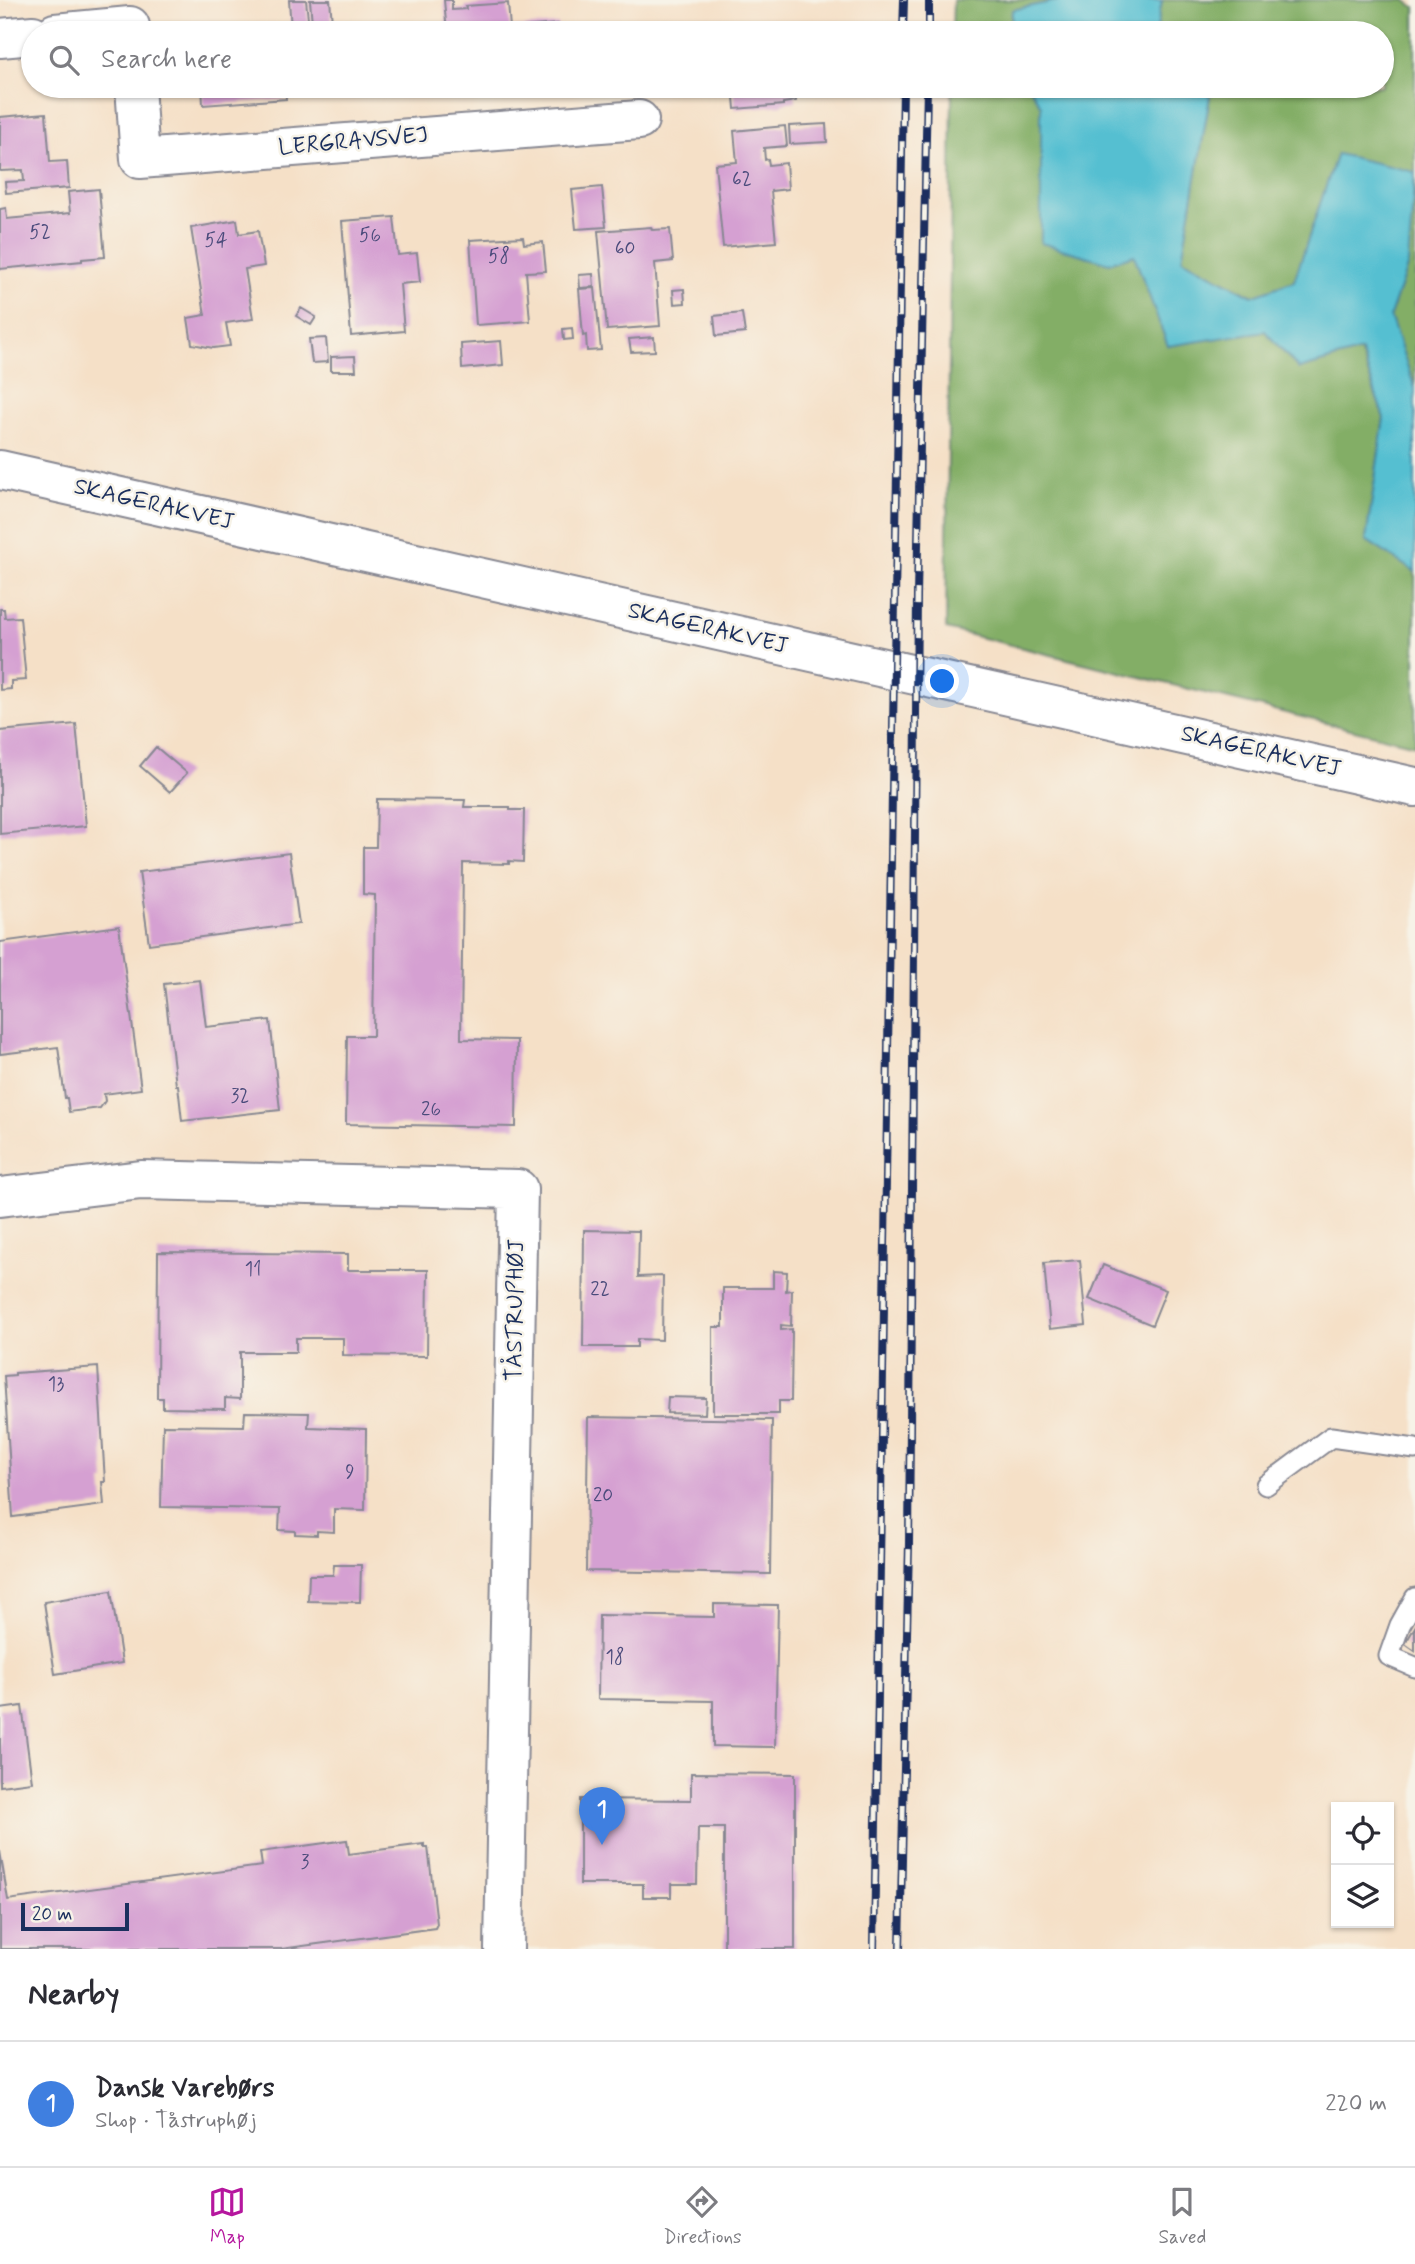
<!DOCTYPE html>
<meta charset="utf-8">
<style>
body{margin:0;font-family:Mynerve,sans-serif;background:#f2f2f3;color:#2b2b33}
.controls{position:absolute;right:21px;bottom:21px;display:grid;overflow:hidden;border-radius:0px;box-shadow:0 2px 5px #0004}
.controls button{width:63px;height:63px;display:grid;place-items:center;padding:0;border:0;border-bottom:2px solid #e1e1e2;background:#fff;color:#2b2b33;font:35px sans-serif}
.scale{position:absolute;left:21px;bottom:18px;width:108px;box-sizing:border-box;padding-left:7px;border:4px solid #1b2f5e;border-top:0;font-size:19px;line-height:24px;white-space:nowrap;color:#1b2f5e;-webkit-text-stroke:5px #f7f3e8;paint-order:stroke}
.you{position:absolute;left:943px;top:682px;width:24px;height:24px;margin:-18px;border:5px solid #fff;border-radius:50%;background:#1a73e8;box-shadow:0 0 0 10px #1a73e833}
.badge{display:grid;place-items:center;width:46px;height:46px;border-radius:50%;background:#b5179e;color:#fff;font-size:23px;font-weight:700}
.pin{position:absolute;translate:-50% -58px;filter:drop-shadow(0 2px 4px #0008)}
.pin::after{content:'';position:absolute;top:37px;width:24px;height:21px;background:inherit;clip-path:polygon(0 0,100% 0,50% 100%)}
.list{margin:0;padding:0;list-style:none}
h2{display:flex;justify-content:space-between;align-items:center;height:91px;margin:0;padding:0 28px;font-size:30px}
h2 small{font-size:23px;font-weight:400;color:#7c7c81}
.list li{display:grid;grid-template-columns:46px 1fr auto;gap:21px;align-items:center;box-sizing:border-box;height:126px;padding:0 28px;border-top:2px solid #e1e1e2}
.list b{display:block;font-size:26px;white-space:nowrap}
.list p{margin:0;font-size:23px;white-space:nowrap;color:#7c7c81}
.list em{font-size:23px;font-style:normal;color:#7c7c81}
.icon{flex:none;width:38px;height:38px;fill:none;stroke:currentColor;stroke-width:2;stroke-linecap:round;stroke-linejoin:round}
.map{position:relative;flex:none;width:1415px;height:1949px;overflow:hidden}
.search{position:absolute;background:#fff;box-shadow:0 2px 5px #0004;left:21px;right:21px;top:21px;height:77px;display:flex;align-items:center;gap:18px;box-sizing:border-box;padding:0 24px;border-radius:38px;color:#7c7c81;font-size:26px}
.sheet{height:217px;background:#fff}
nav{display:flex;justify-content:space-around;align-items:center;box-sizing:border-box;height:98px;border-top:2px solid #e1e1e2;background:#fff;font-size:19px;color:#7c7c81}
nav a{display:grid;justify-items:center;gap:4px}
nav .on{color:#b5179e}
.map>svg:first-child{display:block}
</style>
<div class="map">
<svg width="1415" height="1949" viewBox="0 0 1415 1949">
<rect width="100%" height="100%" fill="#f7f3e8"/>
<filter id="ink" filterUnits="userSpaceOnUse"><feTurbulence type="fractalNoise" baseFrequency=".0143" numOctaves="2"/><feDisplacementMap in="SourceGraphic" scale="14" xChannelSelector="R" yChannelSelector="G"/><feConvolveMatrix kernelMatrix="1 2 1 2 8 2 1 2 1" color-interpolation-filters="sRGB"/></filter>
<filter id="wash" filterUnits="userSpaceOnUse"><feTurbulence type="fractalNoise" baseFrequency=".00686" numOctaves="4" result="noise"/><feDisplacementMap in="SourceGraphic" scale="28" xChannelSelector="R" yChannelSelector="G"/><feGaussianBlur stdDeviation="1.57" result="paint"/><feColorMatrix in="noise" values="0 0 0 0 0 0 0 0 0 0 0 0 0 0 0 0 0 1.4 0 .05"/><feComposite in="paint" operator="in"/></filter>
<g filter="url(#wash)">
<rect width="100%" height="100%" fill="#f5e0c7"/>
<path fill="#83ae66" stroke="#4f6e62" stroke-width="2" d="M953 0H1061L1012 10 1011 33H952Z
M1162 0H1405L1415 7V388L1390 316 1408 264 1337 154 1294 281 1253 296 1182 259 1210 96 1196 86H1382V33H1156Z
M952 86H1029L1041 106V243L1134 255 1168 346 1265 331 1299 369 1360 351 1384 418 1366 540 1415 572V745L946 629Z"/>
<path fill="#55bfd1" stroke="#387798" stroke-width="2" d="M1061 0H1162L1156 33H1011L1012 10Z
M1029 86H1196L1210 96 1182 259 1252 296 1294 281 1337 154 1415 172 1408 264 1390 316 1415 388V572L1366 540 1384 418 1361 351 1299 369 1265 331 1168 346 1134 255 1109 263 1041 243V106Z"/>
<g id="blocks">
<path fill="#d5a0d2" d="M289 0H306L309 28 291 29Z
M310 0H330L332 22 312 23Z
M444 0H452V10L466 9 465 6 508 3 510 28 558 24 559 33H447Z
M759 26V33H699V31Z
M202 86H285L286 99 203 105Z
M314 86H382V88L332 91V88L314 89Z
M733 86H795L796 101 783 103V105L735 109Z
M46 113 50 162 67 161 69 188 6 193 5 182 24 181 23 170 0 171V117Z
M826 124 827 142 790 144 789 126Z
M785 126 787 146 764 148 765 160 768 159 769 165 786 163 788 189 771 191 776 242 723 247 715 164 737 162 734 131Z
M602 187 606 227 576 229 572 190Z
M99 189 105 257 82 259V261L0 269V209L6 208 7 219 70 213 68 192Z
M394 217 398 255 417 253 420 282 400 284 404 331 351 336 342 221Z
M237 220 239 234 258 231 264 266 245 269 253 319 226 323 230 346 213 348 192 344 188 318 205 315 191 228Z
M651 227 652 230 670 229 673 261 655 263 660 326 607 330 598 231Z
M523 237 524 244 543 242 546 271 526 272 530 321 476 325 470 240Z
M593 274 594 287 580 288 579 275Z
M595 288 601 350 587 351 586 335 583 336 579 289Z
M684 289 685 303 674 304 673 290Z
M301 308 316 317 311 325 296 316Z
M742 313 745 333 716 336 714 316Z
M572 328 573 339 564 340 563 329Z
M654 337 655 351 631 352 629 339Z
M326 338 328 362 312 363 309 339Z
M501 341 503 365 462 369 461 344Z
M355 356 356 371H331V357Z
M0 609H4L5 618 20 617 26 680 11 681V689L0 690Z
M76 724 86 826 0 834V731Z
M156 747 187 773 170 792 140 766Z
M377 799 465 800 464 807H510V810H524L523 862 509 861V864L463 863 461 1039 517 1040 516 1127 346 1124 347 1036H373L375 895 363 894V847H376Z
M289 853 299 924 149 944 139 872Z
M119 926 141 1089 104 1094 105 1101 100 1108 69 1112 67 1098H65L58 1047 0 1054V942Z
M200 980 206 1027 270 1020 280 1110 182 1121 178 1085H176L164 984Z
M584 1230 639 1231 638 1277 663 1276 662 1340 637 1339V1347H583Z
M158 1252 348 1254V1270H428L427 1356 343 1355V1338H296V1352H240V1399L225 1398V1409L163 1408V1398H157Z
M1080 1260 1086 1325 1050 1329 1044 1263Z
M1103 1265 1166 1290 1152 1325 1089 1299Z
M773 1271 787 1272 786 1291 792 1290 791 1326 781 1325V1330L792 1329 791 1401H779V1414H713V1327H723V1288H773Z
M98 1367 105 1482H102L104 1505 13 1517 4 1376 15 1375V1373Z
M668 1397 706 1398 705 1414 667 1413Z
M245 1412 309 1413 308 1427 366 1429 365 1510 334 1509V1532L317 1531V1535L295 1534V1531L279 1530 280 1509 161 1507 163 1425 244 1426Z
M588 1417 772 1420 770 1574 586 1571Z
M334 1565H361L360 1602 308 1601 309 1575H333Z
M111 1591 122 1663 55 1674 44 1602Z
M714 1604 778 1605 775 1747 713 1746V1701L598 1699 599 1615 714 1617Z
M1415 1627V1651L1405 1644Z
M22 1706 32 1782 0 1786V1709Z
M691 1773 795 1774V1949H724V1828H698L697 1884H671V1897H643V1884H580V1799L691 1800Z
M347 1840 349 1854 424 1844V1847H428L437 1924 435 1928 281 1949H0V1851L8 1900 262 1866 260 1852Z"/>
</g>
</g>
<g filter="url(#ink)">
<use href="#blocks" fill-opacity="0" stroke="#888892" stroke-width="2"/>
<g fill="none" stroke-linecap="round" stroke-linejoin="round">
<defs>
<path id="service" d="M1266 1485 1331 1437 1415 1449
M1415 1598 1400 1625 1389 1656 1415 1667"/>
<path id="minor" d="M55 33 130 26
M0 38 33 35
M135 86 140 159 639 120
M0 1197 141 1180 518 1189 504 1949"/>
<path id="tertiary" d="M0 470 1415 787"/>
</defs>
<use href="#service" stroke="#888892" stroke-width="23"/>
<use href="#minor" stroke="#888892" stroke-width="42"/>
<use href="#tertiary" stroke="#888892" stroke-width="42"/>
<use href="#service" stroke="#fff" stroke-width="19"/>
<use href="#minor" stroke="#fff" stroke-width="38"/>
<use href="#tertiary" stroke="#fff" stroke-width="38"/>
<defs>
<path id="rail" d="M903 33 904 0
M929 33V0
M874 1949 903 86
M900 1949 909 1544 917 596 927 86"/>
</defs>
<use href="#rail" stroke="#1b2f5e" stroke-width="8"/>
<use href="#rail" stroke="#f7f3e8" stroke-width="5" stroke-dasharray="16" stroke-linecap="butt"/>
</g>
</g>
<g text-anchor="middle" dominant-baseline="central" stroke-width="5" stroke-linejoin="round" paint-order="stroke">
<g font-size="19" fill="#4a4b7b">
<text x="742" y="179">62</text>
<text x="40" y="232">52</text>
<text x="370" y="235">56</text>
<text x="216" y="240">54</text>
<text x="625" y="248">60</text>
<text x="499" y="256">58</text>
<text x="240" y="1096">32</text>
<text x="431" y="1109">26</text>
<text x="253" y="1269">11</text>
<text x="600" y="1289">22</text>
<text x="56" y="1384">13</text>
<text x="350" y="1472">9</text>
<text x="603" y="1495">20</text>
<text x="615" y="1657">18</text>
<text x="305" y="1862">3</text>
</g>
<g font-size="23" fill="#1b2f5e" stroke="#f7f3e8">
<text transform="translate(353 142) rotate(-5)">LERGRAVSVEJ</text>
<text transform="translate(154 505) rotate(13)">SKAGERAKVEJ</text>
<text transform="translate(708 629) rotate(13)">SKAGERAKVEJ</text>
<text transform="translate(1261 752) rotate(13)">SKAGERAKVEJ</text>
<text transform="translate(516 1310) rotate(-89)">TÅSTRUPHØJ</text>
</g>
</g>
</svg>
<div class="controls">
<button><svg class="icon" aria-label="locate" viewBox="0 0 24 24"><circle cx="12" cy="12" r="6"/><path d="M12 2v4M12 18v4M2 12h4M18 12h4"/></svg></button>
<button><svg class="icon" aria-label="layers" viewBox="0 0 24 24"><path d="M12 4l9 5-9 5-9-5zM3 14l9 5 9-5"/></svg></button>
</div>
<div class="scale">20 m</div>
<div class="you"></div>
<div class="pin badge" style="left:602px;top:1845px;background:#3f7fe0">1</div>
<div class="search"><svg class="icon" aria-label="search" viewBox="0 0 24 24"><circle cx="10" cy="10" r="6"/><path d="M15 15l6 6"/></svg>Search here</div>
</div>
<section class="sheet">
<h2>Nearby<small></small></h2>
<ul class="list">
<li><span class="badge" style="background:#3f7fe0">1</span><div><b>Dansk Varebørs</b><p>Shop · Tåstruphøj</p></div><em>220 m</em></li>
</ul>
</section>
<nav>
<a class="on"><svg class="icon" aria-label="map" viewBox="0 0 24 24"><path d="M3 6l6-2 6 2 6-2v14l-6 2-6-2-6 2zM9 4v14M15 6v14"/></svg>Map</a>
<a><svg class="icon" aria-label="directions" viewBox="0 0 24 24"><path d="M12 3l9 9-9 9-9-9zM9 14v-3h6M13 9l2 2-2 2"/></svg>Directions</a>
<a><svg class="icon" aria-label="saved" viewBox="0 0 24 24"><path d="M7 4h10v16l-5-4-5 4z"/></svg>Saved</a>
</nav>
